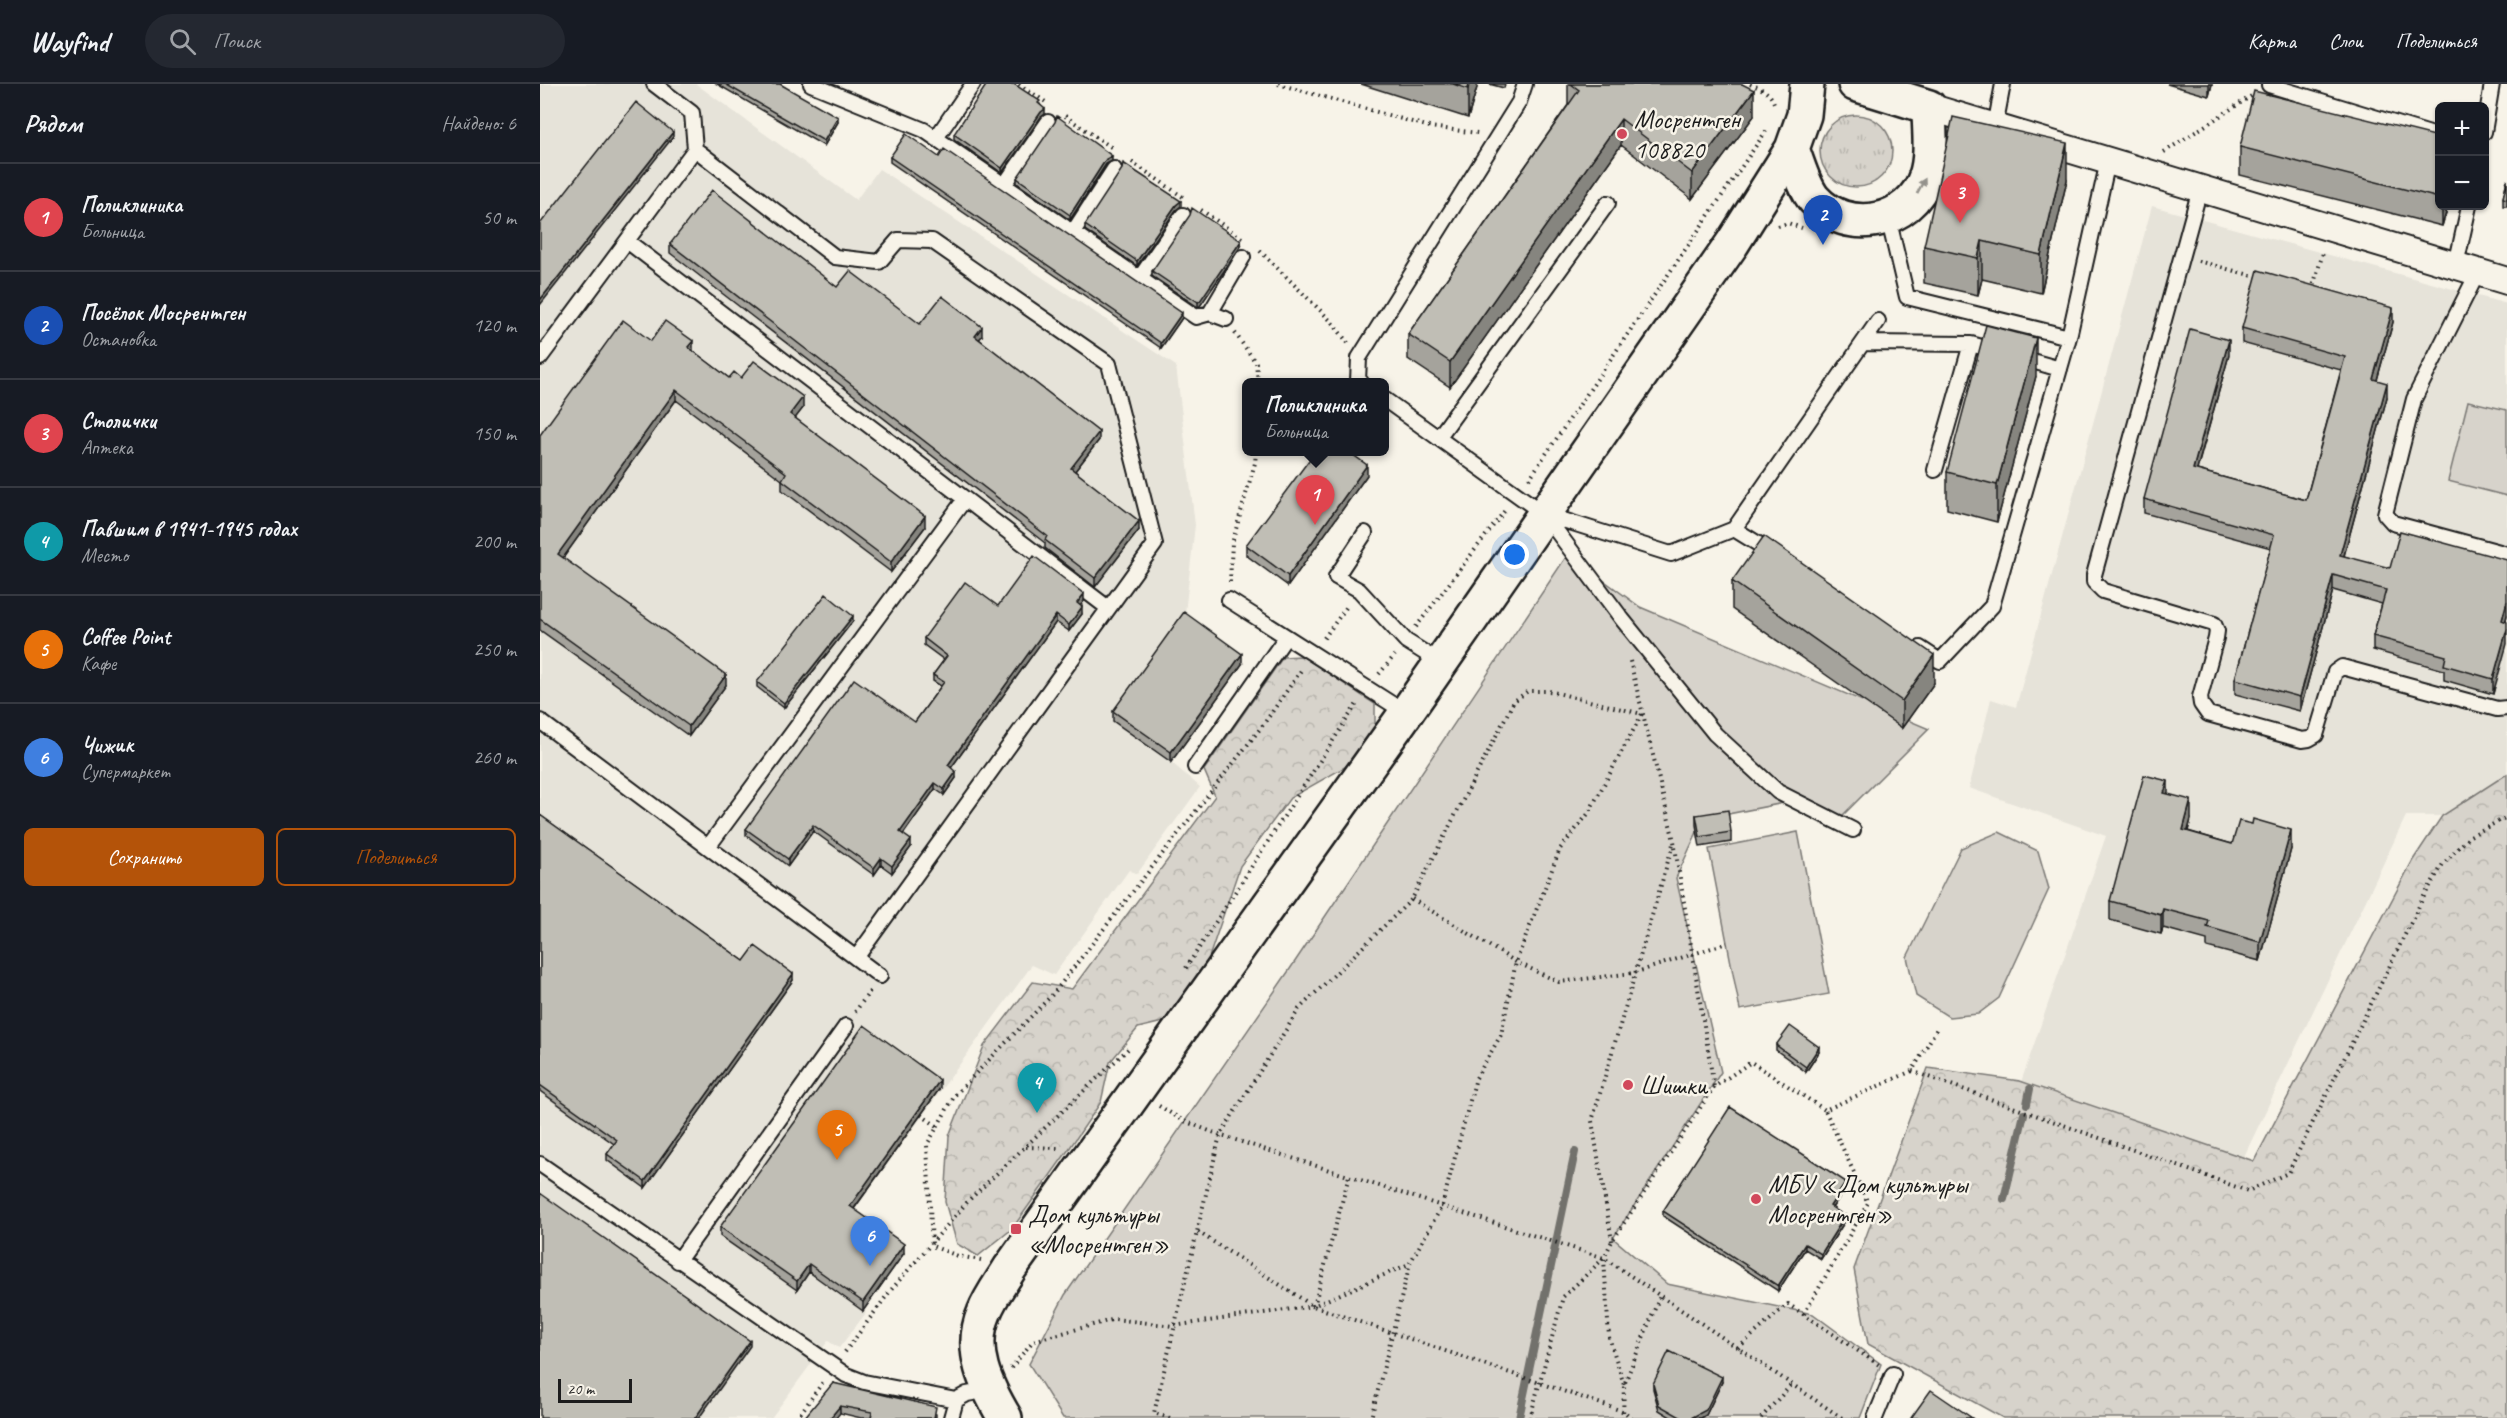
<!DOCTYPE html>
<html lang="ru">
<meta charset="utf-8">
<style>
body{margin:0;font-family:Caveat,sans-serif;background:#242831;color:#f1f3f6}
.controls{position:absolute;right:18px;top:18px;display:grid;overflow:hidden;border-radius:9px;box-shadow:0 2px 4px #0004}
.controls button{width:54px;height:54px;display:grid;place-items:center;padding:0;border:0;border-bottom:2px solid #363941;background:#171b24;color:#f1f3f6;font:30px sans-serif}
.scale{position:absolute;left:18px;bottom:15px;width:74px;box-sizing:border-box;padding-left:6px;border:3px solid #1c1c1c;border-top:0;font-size:16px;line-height:21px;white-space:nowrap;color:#1c1c1c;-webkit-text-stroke:4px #f7f3e8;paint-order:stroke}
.you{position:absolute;left:975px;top:471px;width:21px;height:21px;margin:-15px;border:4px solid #fff;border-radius:50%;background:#1a73e8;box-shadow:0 0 0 9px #1a73e833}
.badge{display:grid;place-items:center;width:39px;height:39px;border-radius:50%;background:#b45309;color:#fff;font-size:20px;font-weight:700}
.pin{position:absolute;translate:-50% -50px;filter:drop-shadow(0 2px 3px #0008)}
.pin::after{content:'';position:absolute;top:32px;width:21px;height:18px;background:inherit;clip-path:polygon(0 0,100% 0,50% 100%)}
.popup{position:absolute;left:702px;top:294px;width:147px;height:78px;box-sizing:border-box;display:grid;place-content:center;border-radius:9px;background:#171b24;filter:drop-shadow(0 2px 4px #0005);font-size:20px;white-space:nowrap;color:#9ea1a6}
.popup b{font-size:22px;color:#f1f3f6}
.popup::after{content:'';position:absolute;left:50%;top:100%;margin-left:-12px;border:12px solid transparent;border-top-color:#171b24}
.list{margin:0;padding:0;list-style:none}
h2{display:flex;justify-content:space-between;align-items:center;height:78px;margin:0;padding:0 24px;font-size:26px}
h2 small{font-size:20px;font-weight:400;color:#9ea1a6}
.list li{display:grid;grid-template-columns:39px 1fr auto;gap:18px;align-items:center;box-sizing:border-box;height:108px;padding:0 24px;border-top:2px solid #363941}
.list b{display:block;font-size:22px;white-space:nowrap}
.list p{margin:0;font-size:20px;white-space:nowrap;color:#9ea1a6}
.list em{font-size:20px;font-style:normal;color:#9ea1a6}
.actions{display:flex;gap:12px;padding:18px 24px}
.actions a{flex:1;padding:14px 0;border:2px solid #b45309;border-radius:9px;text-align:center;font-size:21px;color:#b45309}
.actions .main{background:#b45309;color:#fff}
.icon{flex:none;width:33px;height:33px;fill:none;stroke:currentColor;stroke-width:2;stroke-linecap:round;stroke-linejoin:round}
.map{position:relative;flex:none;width:1967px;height:1334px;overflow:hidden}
header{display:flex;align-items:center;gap:36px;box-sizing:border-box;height:84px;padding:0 30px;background:#171b24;border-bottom:2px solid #363941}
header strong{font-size:28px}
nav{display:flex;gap:33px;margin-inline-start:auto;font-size:21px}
.search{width:420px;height:54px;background:#242831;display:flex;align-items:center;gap:15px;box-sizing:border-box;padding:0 21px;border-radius:33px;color:#9ea1a6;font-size:22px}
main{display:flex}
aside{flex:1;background:#171b24}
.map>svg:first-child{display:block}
</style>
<header>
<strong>Wayfind</strong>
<div class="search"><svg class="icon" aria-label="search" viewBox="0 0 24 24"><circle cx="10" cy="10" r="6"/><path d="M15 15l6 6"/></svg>Поиск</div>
<nav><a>Карта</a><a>Слои</a><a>Поделиться</a></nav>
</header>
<main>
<aside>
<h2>Рядом<small>Найдено: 6</small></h2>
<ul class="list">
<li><span class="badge" style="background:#e0444e">1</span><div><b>Поликлиника</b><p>Больница</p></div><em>50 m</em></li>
<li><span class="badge" style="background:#1a4fb4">2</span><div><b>Посёлок Мосрентген</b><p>Остановка</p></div><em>120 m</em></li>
<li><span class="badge" style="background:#e0444e">3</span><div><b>Столички</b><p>Аптека</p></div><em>150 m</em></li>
<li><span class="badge" style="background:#0f9aa8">4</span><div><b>Павшим в 1941-1945 годах</b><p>Место</p></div><em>200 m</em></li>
<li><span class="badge" style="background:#e8710a">5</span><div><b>Coffee Point</b><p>Кафе</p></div><em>250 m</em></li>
<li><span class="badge" style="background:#3f7fe0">6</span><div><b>Чижик</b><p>Супермаркет</p></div><em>260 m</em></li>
</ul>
<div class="actions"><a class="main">Сохранить</a><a>Поделиться</a></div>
</aside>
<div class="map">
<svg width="1967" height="1334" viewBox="0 0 1967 1334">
<defs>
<pattern id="grass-tufts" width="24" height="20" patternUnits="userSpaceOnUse" patternTransform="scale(1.5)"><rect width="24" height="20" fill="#d7d3cb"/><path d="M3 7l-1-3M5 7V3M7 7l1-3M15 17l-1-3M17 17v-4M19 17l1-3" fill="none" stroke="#b8b5ae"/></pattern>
<pattern id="forest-crowns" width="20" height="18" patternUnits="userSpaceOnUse" patternTransform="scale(1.5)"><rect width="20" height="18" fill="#d7d3cb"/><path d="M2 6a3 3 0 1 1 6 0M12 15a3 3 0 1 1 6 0" fill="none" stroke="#b8b5ae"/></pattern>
</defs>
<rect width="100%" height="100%" fill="#f7f3e8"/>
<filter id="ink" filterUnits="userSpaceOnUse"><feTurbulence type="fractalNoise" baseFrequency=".0167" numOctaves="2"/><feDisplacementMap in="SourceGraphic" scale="12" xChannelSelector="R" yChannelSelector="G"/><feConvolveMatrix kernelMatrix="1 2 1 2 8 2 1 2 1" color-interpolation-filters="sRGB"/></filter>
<g filter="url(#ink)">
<path fill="#e6e3d9" d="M0 0H156L316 116 339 85 636 282 655 441 644 538 573 637 631 678 660 703 597 790 589 786 514 891 492 881 311 1130 364 1169 323 1226 326 1229 299 1264 288 1257 231 1334H0Z
M1612 122 1967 220V690L1902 732H1866L1699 1083 1480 1001 1566 752 1429 704 1451 615 1476 623Z"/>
<path fill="url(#grass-tufts)" stroke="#7a7874" stroke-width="1.5" d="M1280 67a36 36 0 1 1 72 0a36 36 0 1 1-72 0Z"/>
<path fill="url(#forest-crowns)" stroke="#7a7874" stroke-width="1.5" d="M762 572 835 620V650L805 683 750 714 700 782 662 894 639 934 598 944 570 978 561 1018 529 1065 472 1145 438 1172 417 1160 405 1118 409 1052 444 962 493 898 532 905 675 712 664 686 743 573Z
M1967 690V1334H1463L1328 1260 1314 1185 1388 984 1480 997 1714 1077 1873 776 1902 732Z"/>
<path fill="#d7d3cb" stroke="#7a7874" stroke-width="1.5" d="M1928 317 1967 326V412L1908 397Z
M1028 470 1100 523 1389 645 1298 736 1264 715 1163 735 1136 794 1181 988 1073 1154 1127 1200 1273 1230 1341 1280 1320 1334H523L489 1280 525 1211 748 888Z
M1258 748 1289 910 1200 926 1169 765Z
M1459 748 1498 767 1509 805 1459 914 1438 930 1409 933 1376 912 1367 873 1421 764Z"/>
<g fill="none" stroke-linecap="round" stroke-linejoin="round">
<path stroke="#72716c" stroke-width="8" d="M1487 1020 1490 1005
M1464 1115 1484 1030
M979 1334 1035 1068"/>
<defs>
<path id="lane" d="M271 0 384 46 656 233 670 229 703 173
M1729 1 1900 53
M1455 43 1463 0
M1944 48 1952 0
M396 54 433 0
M155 65 295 173 339 178 358 156 392 157 569 280 615 460 316 874
M465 100 508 38
M1660 105 1554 491V498L1563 507 1674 540 1677 547 1676 554 1660 613 1661 620 1668 630 1762 656 1769 655 1776 651 1795 588 1802 583 1957 625 1967 624
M1348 133 1367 213 1529 253
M533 148 574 85
M87 157 568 524
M1916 181 1929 122
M1938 188 1874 315 1845 430 1853 439 1967 470
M599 195 643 131
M670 229 686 235
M1324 259 1431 260
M1478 273 1520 285
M0 274 155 65 152 29 114 0
M821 298 818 297 819 274 979 18 985 0
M844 315 1004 430 1131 470 1194 445
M898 354 1068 119
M1395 386 1431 260 1456 267
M1004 430 1082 535 1175 650 1238 708 1313 746
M825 449 796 493 819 506 866 557 901 579
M1233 469 1194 445 1338 237
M689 516 866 629
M1380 564 1400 577 1452 522 1529 253 1568 77
M0 637 340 892
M655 683 746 553
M168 763 425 415
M0 1080 306 1291 324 1298 416 1316
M138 1177 306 942
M411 1334 416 1316 427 1310 449 1306
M1335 1334 1353 1290"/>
<path id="street" d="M1389 23 1967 197"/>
<path id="secondary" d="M1252 65C1258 80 1264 103 1274 115 1307 152 1371 140 1386 92 1393 71 1389 46 1389 23L1315 0
M465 1334C446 1302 428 1266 444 1229 450 1213 461 1199 470 1184L866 629 1192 160 1252 65 1264 31 1267 0"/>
</defs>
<use href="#lane" stroke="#1c1c1c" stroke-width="18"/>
<use href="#street" stroke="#1c1c1c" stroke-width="30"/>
<use href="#secondary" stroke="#1c1c1c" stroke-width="38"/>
<path stroke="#1c1c1c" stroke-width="4" stroke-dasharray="1.5 4.5" stroke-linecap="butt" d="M479 0 507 19
M738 0 890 43 938 49
M1210 0C1222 5 1231 8 1235 22
M525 32 574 65
M1624 68 1713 11
M592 78 643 113
M661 126 702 154
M1238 142 1248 139 1262 144
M720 167 791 237 808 259
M1658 177 1721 194
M1772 206 1783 169
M695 249 716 279 718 298
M989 395 1226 47
M690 498 692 459 715 379 716 368
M876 543 966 425
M784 554 808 521
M1090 577 1134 757 1174 1003
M839 590 855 571
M872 815 976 878 1019 898 1094 889 1187 859
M646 884 818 618
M315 928 330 907
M1372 987 1708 1107 1748 1089 1883 814 1903 780 1930 752 1967 733
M619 1022 644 1037 680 1051 1064 1174 1302 1334
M381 1031 397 1042
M486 1063 520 1064
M658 1148 773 1222 1085 1328 1091 1334
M1072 1157 1052 1037 1133 760
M1064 1175 1069 1253 1084 1301
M441 1176 418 1172 392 1162 387 1061 415 1011 513 910 723 641 762 585
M774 1222 809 1092
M1264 1230 1328 1119 1285 1026
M1198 1264 1248 1220 1339 1281
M305 1268 351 1206 429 1116 588 965
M471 1284 493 1257 575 1235 633 1242 773 1222 869 1180
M257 1334 283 1298
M630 1334 614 1329 680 1051 759 925 872 815 974 617 988 607H1009L1102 630 1048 730 1020 765 976 878 961 951 936 994 902 1122 870 1179 831 1334
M990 1334 1023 1213 1064 1174 1072 1157 1174 1003 1211 978 1285 1026 1372 987 1398 943
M1083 1334 1084 1301 1120 1212
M1221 1334 1252 1300"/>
<use href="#lane" stroke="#f7f3e8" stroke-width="14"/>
<use href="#street" stroke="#f7f3e8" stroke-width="26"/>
<use href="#secondary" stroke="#f7f3e8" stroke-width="33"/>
</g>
<path fill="#a5a39c" stroke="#1c1c1c" stroke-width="1.5" d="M177 0H240L298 38 284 62Z
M821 0H938L928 34Z
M949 0H965L964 4Z
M1028 0H1202L1214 32 1152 115 1081 61 910 303 868 275V250L1028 21Z
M1627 0H1672L1669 12Z
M500 20 505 30 501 33 462 89 414 55V50Z
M1899 53V122H1908L1902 142 1700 91V63Z
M350 73H399L642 234 621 264 350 78Z
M572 77 566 80 530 136 477 99V94Z
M1527 96 1501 209 1442 195 1438 211 1384 199V162Z
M1967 96V122H1963V114Z
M641 122 636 126 597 182 545 146V141Z
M130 160 297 203 380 240 442 252 439 255 559 356 535 387 599 446 555 503 505 464V459L130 169Z
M701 162 660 222 658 223 612 192V187Z
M1853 238 1837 296 1847 313 1804 472 1967 531 1953 610 1904 596V586L1833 566V552L1842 520 1793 506 1760 627 1695 610V595L1731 464 1604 429V415L1689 271 1657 386 1766 416 1801 286 1702 259V244Z
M111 257 153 267 189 294H201L263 324 255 334 385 443 351 488 242 406V396L136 316 23 474 186 601 149 652 0 546V351Z
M1496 292 1457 438 1407 425V388Z
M827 391 748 502 706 471V461Z
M1192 497 1394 599 1362 644 1192 525Z
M544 517 540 522 542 530 529 547 516 538 411 684 416 694 404 711 395 705 363 750 371 763 352 789 341 781 334 791 273 747 248 782 206 751V745L375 638 401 602 393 597V591L404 576 384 561V554L458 522Z
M313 537 244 624 217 603V598Z
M702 580 631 678 573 637V627Z
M1628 710 1651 735 1648 747 1692 760 1751 765 1720 877 1667 863V856L1623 844 1621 850 1570 836V817Z
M0 731 204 877 253 896 105 1104 67 1076V1070L74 1060 0 1007Z
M1156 731 1191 748V758L1160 763 1156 741Z
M1236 961 1279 968 1266 988 1236 966Z
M400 1004 314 1125 364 1169 323 1227 269 1188 257 1206 180 1152V1143Z
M1306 1103 1292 1124 1305 1137 1281 1175 1265 1165 1238 1207 1123 1132V1127Z
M1182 1298 1166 1331 1161 1334H1132L1119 1326 1113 1305V1300Z
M293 1299 396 1330V1334H321L300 1329Z"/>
<path fill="#86857f" stroke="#1c1c1c" stroke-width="1.5" d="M929 0H938L928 34V5Z
M1669 0H1672L1669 12Z
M1214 6V32L1152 115V89Z
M505 25V30L501 33 462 89V84L501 28Z
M298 33V38L284 62V57Z
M1081 35V61L910 303V278Z
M133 48V53L0 221V216Z
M1527 59V96L1501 209V171Z
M572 72V77L566 80 530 136V131L566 75Z
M641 117V122L636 126 597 182V177L636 121Z
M1902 122H1908L1902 142Z
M701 157V162L660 222 658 223V218Z
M1442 157V195L1438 211V174Z
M1853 224V238L1833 310V295Z
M642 229V234L621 264V259Z
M442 243V252L435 260V252Z
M1496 254V292L1457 438V401Z
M1689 256V271L1653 399V385Z
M153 257V268L148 263Z
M1847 299V313L1800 486V471Z
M136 306V316L18 481V470Z
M263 313V324L250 341V330Z
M559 348V356L531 392V384Z
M827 381V391L748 502V492Z
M385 432V443L351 488V478Z
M599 437V446L555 503V494Z
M1793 491V506L1760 627V613Z
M544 510V517L537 526V519Z
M1967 517V531L1962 551V536Z
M542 523V530L529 547V541Z
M516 531V538L408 688V681Z
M313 532V537L244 624V619Z
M1967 545V560L1953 610V595Z
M702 570V580L631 678V668Z
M1394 571V599L1362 644V617Z
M186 591V601L149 652V642Z
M416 688V694L404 711V705Z
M1628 697V717L1624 709Z
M395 699V705L360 755V748Z
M1651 716V735L1643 765V746Z
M273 741V747L248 782V775Z
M1751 746V765L1720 877V858Z
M371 756V763L352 789V782Z
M341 774V781L334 791V784Z
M1623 825V844L1621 850V831Z
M253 890V896L105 1104V1097Z
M1279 963V968L1266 988V983Z
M400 996V1004L310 1130V1122Z
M1306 1098V1103L1290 1127V1122Z
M1305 1132V1137L1281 1175V1170Z
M364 1160V1169L323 1227V1218Z
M1265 1160V1165L1238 1207V1202Z
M269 1180V1188L257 1206V1197Z
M210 1257V1262L159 1334H155Z
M1182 1293V1298L1166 1331 1161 1334H1151Z
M300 1322V1329L296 1334H290Z"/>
<path fill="#c0beb5" stroke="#1c1c1c" stroke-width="1.5" d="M185 0H240L298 33 284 57Z
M447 0H474L500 17 498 19 505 25 501 28 462 84 414 50Z
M913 0H929L928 5Z
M1031 0H1202L1214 6 1152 89 1081 35 910 278 868 250 1039 6Z
M1714 7 1899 53V114L1700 63Z
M96 18 133 48 0 216V140Z
M517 32 572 72 566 75 530 131 477 94 515 38Z
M1413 33 1527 59 1501 171 1442 157 1438 174 1384 162Z
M366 50 399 73 404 65 642 229 621 259 350 73Z
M583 79 641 117 636 121 597 177 545 141 582 85Z
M1967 96V115L1963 114Z
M172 106 297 203 310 187 380 240 402 212 442 243 435 252 559 348 531 384 599 437 555 494 505 456 507 452 130 160Z
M652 124 701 157 660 217 658 218 612 187 650 131Z
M1718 186 1853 224 1833 295 1847 299 1800 471 1850 484 1860 447 1967 476V517L1962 536 1967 538V545L1953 595 1904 581 1906 572 1833 552 1846 506 1793 491 1760 613 1695 595 1734 451 1604 415 1650 245 1689 256 1653 385 1766 416 1805 273 1702 244Z
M83 236 111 257 125 237 153 257 148 263 189 294 194 288 201 294 214 277 263 313 250 330 385 432 351 478 242 396 246 389 136 306 18 470 186 591 149 642 0 535V351Z
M1446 241 1496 254 1457 401 1407 388Z
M775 368H809L827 381 748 492 706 461Z
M1224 452 1394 571 1362 617 1192 497Z
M494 472 544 510 537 519 542 523 529 541 516 531 408 681 416 688 404 705 395 699 360 748 371 756 352 782 341 774 334 784 273 741 248 775 206 745 314 595 375 638 404 598 393 591 407 572 384 554 425 498 458 522Z
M286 510 313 532 244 619 217 598Z
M644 528 702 570 631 668 573 627Z
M1604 691 1628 697 1624 709 1651 716 1643 746 1692 760 1699 737 1712 740 1713 735 1751 746 1720 858 1667 843 1669 837 1623 825 1621 831 1570 817Z
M1188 726 1191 748 1160 753 1156 731Z
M0 731 204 877 215 862 253 890 105 1097 67 1070 77 1056 0 1001Z
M324 941 400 996 310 1122 364 1160 323 1218 269 1180 257 1197 180 1143Z
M1250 942 1279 963 1266 983 1236 961Z
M1190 1023 1306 1098 1290 1122 1305 1132 1281 1170 1265 1160 1238 1202 1123 1127Z
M0 1109 210 1257 155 1334H0Z
M1129 1267 1182 1293 1166 1326 1151 1334H1142L1119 1321 1113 1300Z
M293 1299 396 1323 394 1334H331L332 1328 300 1322 290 1334H264Z
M1391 1306 1432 1334H1371Z"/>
<defs><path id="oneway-solid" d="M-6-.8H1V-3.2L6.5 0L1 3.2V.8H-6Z" transform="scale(1.5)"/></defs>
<use fill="#94928c" href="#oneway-solid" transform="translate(1381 102) rotate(-62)"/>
</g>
<g fill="#d1495b" stroke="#f7f3e8" stroke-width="2">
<circle cx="1082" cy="50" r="6"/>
<circle cx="1088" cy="1001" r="6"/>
<circle cx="1216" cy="1115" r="6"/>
<rect x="470" y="1139" width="12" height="12" rx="3"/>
</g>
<g text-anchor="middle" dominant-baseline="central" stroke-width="5" stroke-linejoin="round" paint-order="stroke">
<g font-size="26" fill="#1c1c1c" stroke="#f7f3e8" text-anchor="start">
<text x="1094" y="35">Мосрентген<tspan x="1094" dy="30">108820</tspan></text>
<text x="1100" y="1001">Шишки</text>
<text x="1228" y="1100">МБУ «Дом культуры<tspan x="1228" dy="30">Мосрентген»</tspan></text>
<text x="488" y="1130">Дом культуры<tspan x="488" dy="30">«Мосрентген»</tspan></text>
</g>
</g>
</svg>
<div class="controls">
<button>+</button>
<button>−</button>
</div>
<div class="scale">20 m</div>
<div class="you"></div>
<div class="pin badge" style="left:775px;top:441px;background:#e0444e">1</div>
<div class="popup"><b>Поликлиника</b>Больница</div>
<div class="pin badge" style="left:1283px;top:161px;background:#1a4fb4">2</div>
<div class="pin badge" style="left:1420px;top:139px;background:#e0444e">3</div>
<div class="pin badge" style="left:497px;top:1029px;background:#0f9aa8">4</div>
<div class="pin badge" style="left:297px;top:1076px;background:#e8710a">5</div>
<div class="pin badge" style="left:330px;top:1182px;background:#3f7fe0">6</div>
</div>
</main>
